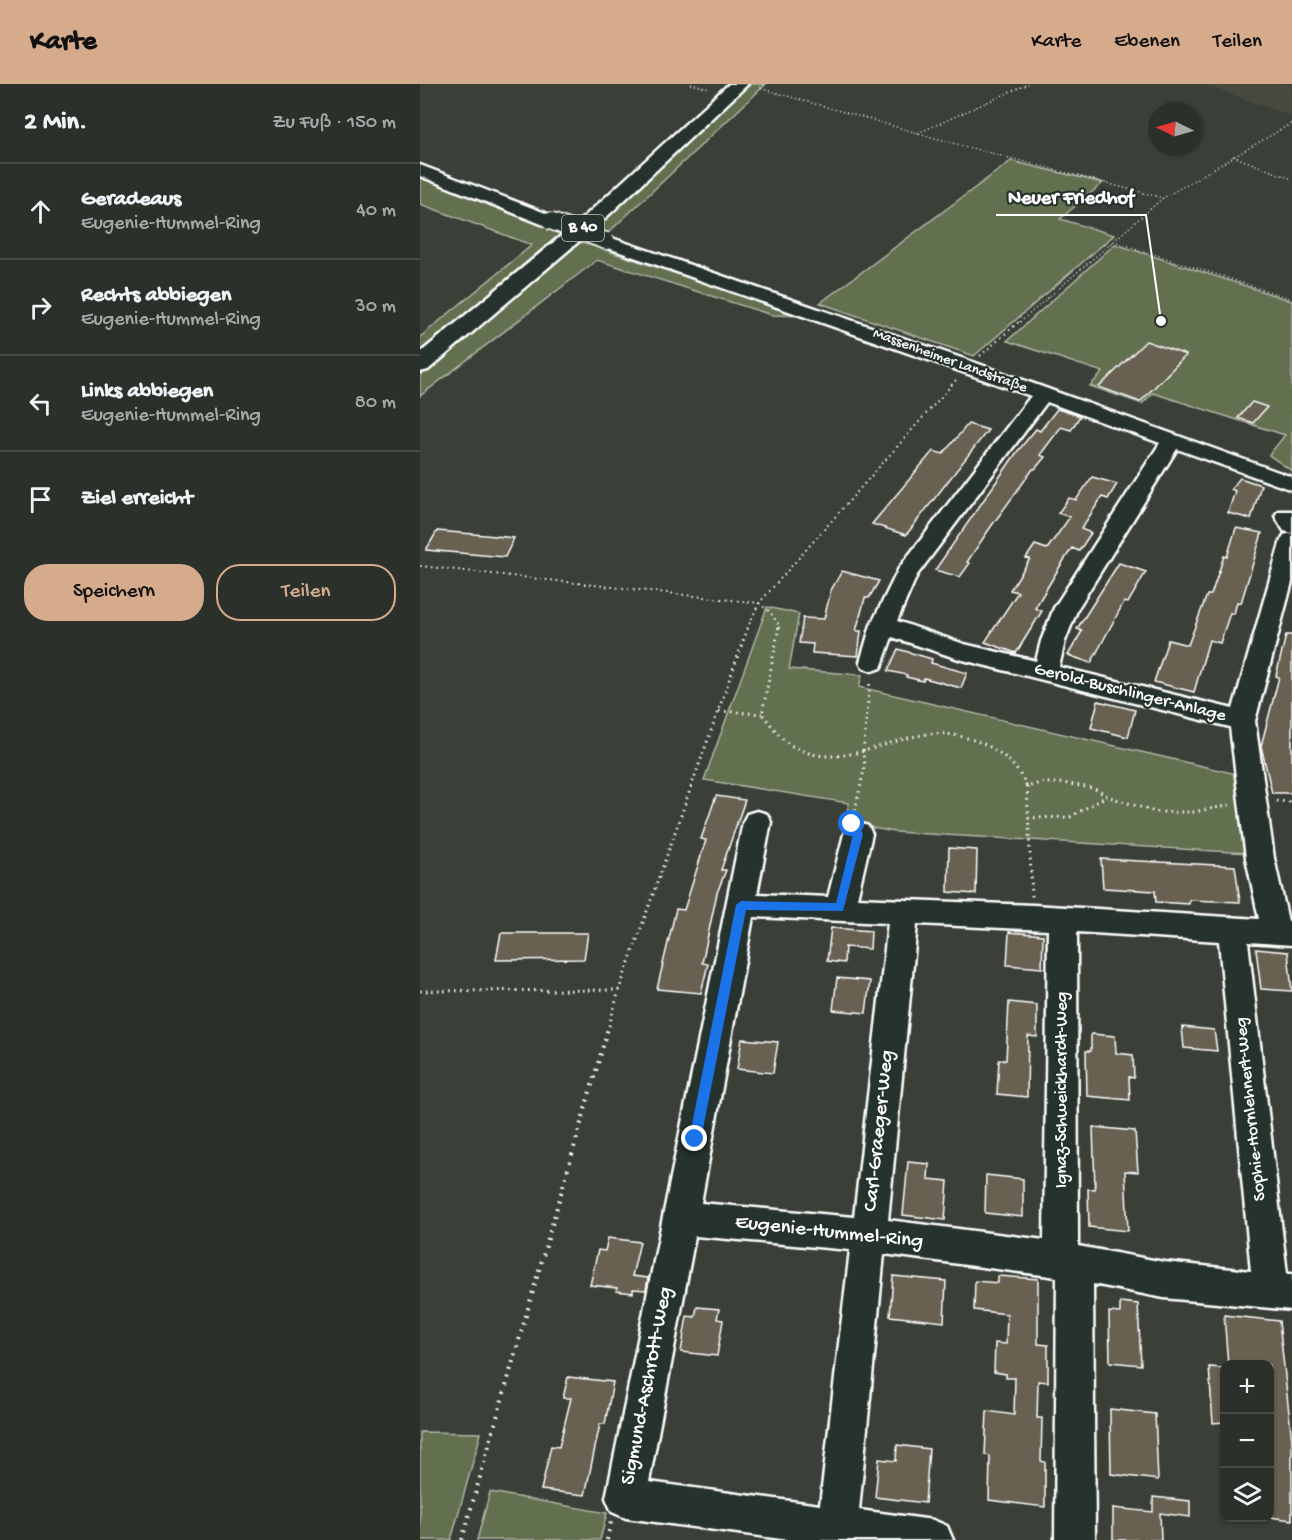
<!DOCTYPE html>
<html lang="de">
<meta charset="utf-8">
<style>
body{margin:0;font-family:"Gochi Hand",sans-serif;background:#383c36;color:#f1f3f6}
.controls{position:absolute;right:18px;bottom:18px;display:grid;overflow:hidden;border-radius:12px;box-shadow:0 2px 4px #0004}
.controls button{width:54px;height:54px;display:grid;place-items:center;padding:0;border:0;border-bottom:2px solid #484b47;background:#2c302a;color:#f1f3f6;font:30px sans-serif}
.compass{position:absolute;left:728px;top:18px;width:54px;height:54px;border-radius:50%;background:#2c302a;box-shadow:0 2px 4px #0004;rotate:275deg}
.stop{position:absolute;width:18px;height:18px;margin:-14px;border:4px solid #1a73e8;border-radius:50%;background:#fff}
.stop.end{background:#1a73e8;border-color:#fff;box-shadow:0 2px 6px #0008}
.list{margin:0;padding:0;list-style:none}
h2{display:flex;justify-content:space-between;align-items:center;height:78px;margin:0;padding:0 24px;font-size:26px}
h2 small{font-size:20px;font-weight:400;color:#a6a9a8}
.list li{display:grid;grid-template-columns:39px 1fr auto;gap:18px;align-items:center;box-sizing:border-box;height:96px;padding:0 24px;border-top:2px solid #484b47}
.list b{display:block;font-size:22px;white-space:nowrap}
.list p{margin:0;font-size:20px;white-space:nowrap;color:#a6a9a8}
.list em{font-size:20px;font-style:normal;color:#a6a9a8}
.actions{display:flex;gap:12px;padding:18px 24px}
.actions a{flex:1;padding:14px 0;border:2px solid #d6ab8b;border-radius:24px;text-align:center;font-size:21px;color:#d6ab8b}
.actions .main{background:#d6ab8b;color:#111}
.icon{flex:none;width:33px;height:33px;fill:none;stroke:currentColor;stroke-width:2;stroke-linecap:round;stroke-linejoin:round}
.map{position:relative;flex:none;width:872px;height:1456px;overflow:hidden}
header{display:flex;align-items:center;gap:36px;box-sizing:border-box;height:84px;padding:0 30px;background:#d6ab8b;color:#111}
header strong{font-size:28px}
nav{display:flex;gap:33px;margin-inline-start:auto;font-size:21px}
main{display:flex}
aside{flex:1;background:#2c302a}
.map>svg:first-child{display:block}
</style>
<header>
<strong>Karte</strong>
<nav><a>Karte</a><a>Ebenen</a><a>Teilen</a></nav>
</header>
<main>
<aside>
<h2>2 Min.<small>Zu Fuß · 150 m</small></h2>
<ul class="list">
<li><svg class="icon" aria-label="ahead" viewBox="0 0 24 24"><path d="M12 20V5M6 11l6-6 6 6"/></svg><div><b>Geradeaus</b><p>Eugenie-Hummel-Ring</p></div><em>40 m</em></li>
<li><svg class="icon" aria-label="right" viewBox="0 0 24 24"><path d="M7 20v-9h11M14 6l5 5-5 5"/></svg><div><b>Rechts abbiegen</b><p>Eugenie-Hummel-Ring</p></div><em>30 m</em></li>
<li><svg class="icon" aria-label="left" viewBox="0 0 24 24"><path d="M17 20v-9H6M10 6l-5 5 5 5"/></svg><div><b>Links abbiegen</b><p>Eugenie-Hummel-Ring</p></div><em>80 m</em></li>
<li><svg class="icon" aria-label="arrive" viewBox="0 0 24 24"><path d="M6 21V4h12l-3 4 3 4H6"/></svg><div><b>Ziel erreicht</b></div></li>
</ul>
<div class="actions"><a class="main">Speichern</a><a>Teilen</a></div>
</aside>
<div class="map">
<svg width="872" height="1456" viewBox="0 0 872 1456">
<rect width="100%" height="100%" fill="#3a4038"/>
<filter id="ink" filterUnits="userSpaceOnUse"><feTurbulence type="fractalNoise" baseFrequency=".0167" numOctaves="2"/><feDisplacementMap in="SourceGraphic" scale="12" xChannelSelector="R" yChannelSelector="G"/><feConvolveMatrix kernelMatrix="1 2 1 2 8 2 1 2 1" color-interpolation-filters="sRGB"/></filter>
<g filter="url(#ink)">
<path fill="#484a40" d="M783 0H872V32Z"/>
<path fill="#626f50" stroke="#b0b7a8" stroke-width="1.5" d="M330 0H346L187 150 170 144Z
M591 77 683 99 640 135 694 151 554 272 400 219Z
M0 92 141 149 0 268V253L112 161 0 120Z
M161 158 382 232 352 231 177 176 0 312V291Z
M695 160 872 217V387L849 371 865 351 733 309 722 320 670 302 683 288 587 257Z
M347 523 379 530 369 585 442 591 439 603 821 691 827 769 475 748 425 739 429 719 284 696Z
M0 1348 61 1349 31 1456H0Z
M70 1408 187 1429 180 1456H57Z"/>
<path fill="#686051" stroke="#fff" stroke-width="1.5" d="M726 257 766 271 720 318 679 303Z
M832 318 847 323 833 339 818 334Z
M637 325 660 332 651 346 641 343 620 371 625 373 615 385H613L570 444 547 478 550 479 540 493 515 486 597 368 616 345 620 347Z
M548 340 568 346 486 451 452 440 513 367 523 370Z
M672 393 697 400 688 415 682 413 661 445 671 449 659 467 652 464 639 484 615 524 622 527 596 569 565 558 598 508 590 506 610 475 606 474 615 461 627 465 650 433 638 429 649 414 656 416Z
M820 394 841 401 831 435 808 429 815 407 811 405Z
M816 444 842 449 821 519 817 518 814 530 810 529 800 559 789 556 774 608 734 598 748 556 768 561 787 511H791L804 472 807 473Z
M17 447 65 451 94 454 85 473 6 466Z
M699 479 726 488 708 519 704 518 671 579 648 571 662 547 657 545Z
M422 487 459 497 449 514H445L436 547H441L438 572 392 569 393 560 379 559 383 534 404 535 411 506Z
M866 551H872V709H852L841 662 859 593 856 592Z
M478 565 512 575 511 579 547 589 541 604 504 594 503 597 486 593 487 591 468 587Z
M678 617 715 626 708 653 671 644Z
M296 712 325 716 301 786H306L297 809 282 879 288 880 281 909 237 905 256 825 264 826 286 756 281 755Z
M529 764 557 766 556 810 528 808Z
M681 775 815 782 820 818 769 816V820L736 818 735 807 683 804Z
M411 844 451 847 450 865 425 863 424 879 407 877Z
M589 848 623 851 622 884 587 881Z
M81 849H168L164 875 76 876Z
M836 865 868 868 872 907 841 905Z
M417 894 450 897 446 929 413 926Z
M589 918 617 921V953L608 952 607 1013 577 1010 579 976H586Z
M762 943 794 946 797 967 764 964Z
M671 950 695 952 696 969 713 971 714 994 709 993 710 1016 667 1012 666 967H671Z
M322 955 358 958 353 989 317 985Z
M673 1043 715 1047 718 1088 705 1087 708 1147 669 1143 668 1105H675Z
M488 1078 509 1080 508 1095 528 1097 525 1136 483 1131Z
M566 1091 603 1095V1133L565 1129Z
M188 1154 220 1158 212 1192 228 1194 226 1206 213 1205V1209L196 1207 197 1204 170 1201 178 1166 185 1167Z
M473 1192 526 1197 524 1238 470 1232Z
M578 1192 618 1195V1260L628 1261V1298L618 1297 617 1334H622L621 1377 625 1378V1423L569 1416 570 1372 565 1371 567 1327 594 1331 595 1294H586V1290L574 1288 575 1259 586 1260 587 1230 554 1226 555 1197 578 1199Z
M700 1218 718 1220 721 1281 690 1278 689 1228 700 1229Z
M277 1223 299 1225 297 1235 303 1236 297 1272 261 1268 267 1232 275 1233Z
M804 1231 859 1237 872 1357V1436L849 1433V1281H808Z
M789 1283 804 1284V1338L793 1339Z
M148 1293 193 1298 185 1340H180L165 1411 121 1406 131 1362 139 1363 151 1314H143Z
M690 1325 735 1330 738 1396 691 1390Z
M477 1361 509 1365 505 1419 455 1413 459 1375 476 1377Z
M733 1413 770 1417V1433L740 1429 741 1456H693V1424L733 1428Z"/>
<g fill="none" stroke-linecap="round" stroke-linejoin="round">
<defs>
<path id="minor" d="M0 81 136 133 138 137 130 142 124 141 0 92Z
M186 152 556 279 872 393V406L757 365 658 524 645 557 639 583 813 625 861 456 864 451 872 449 864 447 855 432 858 427H872V498L835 637 854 774 868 837H872V861L828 858 867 1190H872V1226L744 1214 673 1200 675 1456H635L637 1193 464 1170 439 1426 513 1436 527 1442 533 1456H369L206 1434 192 1428 186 1414 323 738 327 730 337 727 347 730 351 738 337 810 408 813 424 750 428 742 438 739 448 742 452 750 437 814 613 821 839 835 826 774 810 643 539 575 472 553 461 584 452 587 443 584 440 578 451 541 479 484 611 312 180 161 178 157 180 153ZM627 318 740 359 634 524 621 557 616 577 544 560 477 537 497 491ZM333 833 468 839 434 1133 281 1119ZM497 840 628 846 624 1156 468 1136ZM657 848 799 857 831 1187 744 1178 658 1162ZM275 1152 430 1166 400 1421 229 1398Z"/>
<path id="major" d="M309 0H328L178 141 8 286 0 288V269L164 133Z"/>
</defs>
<use href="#minor" stroke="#fff" stroke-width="5"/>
<use href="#major" stroke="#fff" stroke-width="5"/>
<path stroke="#fff" stroke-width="1.5" stroke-dasharray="1 3" stroke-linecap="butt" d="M271 0 289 5
M343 0 339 4 540 61 743 114
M498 49 608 0
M813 72 872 95
M693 157 872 215
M600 238 743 114 872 39"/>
<path stroke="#fff" stroke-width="2" stroke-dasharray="1.5 4" stroke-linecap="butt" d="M560 272 601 236
M0 482 339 519 350 528 359 541 358 545
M327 545 339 519 536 296"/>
<path stroke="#fff" stroke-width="3" stroke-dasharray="1.5 4.5" stroke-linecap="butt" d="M359 543 342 630C352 641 360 656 374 663 420 687 462 656 508 650 528 648 548 653 566 661 585 670 598 684 607 703L620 699H642L673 704 687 712 735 728H773L811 721
M299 627 342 630
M607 703 612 813
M856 717 872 718
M434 732 445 681 443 670 450 596
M608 734 650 733 687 712
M0 907 199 906
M189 942 199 906 328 543"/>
<path stroke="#fff" stroke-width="4" stroke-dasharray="2 6" stroke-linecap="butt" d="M42 1456 189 941
M187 1456 191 1438"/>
<use href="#minor" fill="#26332d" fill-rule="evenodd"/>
<use href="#major" fill="#26332d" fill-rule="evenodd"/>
<defs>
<path id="minor-bridge" d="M130 137 186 157"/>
</defs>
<use href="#minor-bridge" stroke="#fff" stroke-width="19" stroke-linecap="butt"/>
<use href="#minor-bridge" stroke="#26332d" stroke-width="16"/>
</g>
</g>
<path fill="#1a73e8" d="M432 736 436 738 443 750 423 827 326 826 281 1055 279 1059H271L269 1055 316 821 321 817 416 819 433 750 428 740Z"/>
<g text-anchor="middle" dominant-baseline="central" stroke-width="4.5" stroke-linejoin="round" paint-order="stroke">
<g font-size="15" fill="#fff" stroke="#26332d">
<text transform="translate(530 277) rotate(20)">Massenheimer Landstraße</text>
</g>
<rect fill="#26332d" stroke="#bec2c0" stroke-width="1.5" x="142" y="131" width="42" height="26" rx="4.5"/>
<g font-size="16" font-weight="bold" fill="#fff">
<text x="163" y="144">B 40</text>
</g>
<g font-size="18" fill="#fff" stroke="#26332d">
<text transform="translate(710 609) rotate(14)">Gerold-Buschlinger-Anlage</text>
<text transform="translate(642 1006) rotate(-90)">Ignaz-Schweickhardt-Weg</text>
<text transform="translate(831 1025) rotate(-96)">Sophie-Hornlehnert-Weg</text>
</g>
<g font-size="21" fill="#fff" stroke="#26332d">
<text transform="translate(460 1047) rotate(-84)">Carl-Graeger-Weg</text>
<text transform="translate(409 1149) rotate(6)">Eugenie-Hummel-Ring</text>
<text transform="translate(228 1302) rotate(-79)">Sigmund-Aschrott-Weg</text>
</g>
</g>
<path fill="none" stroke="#fff" stroke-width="2" d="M741 237L726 131H576"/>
<circle fill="#fff" stroke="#26332d" stroke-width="2" cx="741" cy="237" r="6"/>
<g font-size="20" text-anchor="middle" font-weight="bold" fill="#fff" stroke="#26332d" stroke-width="4.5" stroke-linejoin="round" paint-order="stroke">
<text x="651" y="119">Neuer Friedhof</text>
</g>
</svg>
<div class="controls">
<button>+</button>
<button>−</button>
<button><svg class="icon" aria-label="layers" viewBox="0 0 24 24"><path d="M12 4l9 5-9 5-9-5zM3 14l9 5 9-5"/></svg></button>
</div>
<svg class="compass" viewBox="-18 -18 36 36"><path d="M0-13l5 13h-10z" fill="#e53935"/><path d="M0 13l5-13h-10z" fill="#a6a9a8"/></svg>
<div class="stop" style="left:432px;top:740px"></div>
<div class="stop end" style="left:275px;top:1055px"></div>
</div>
</main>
